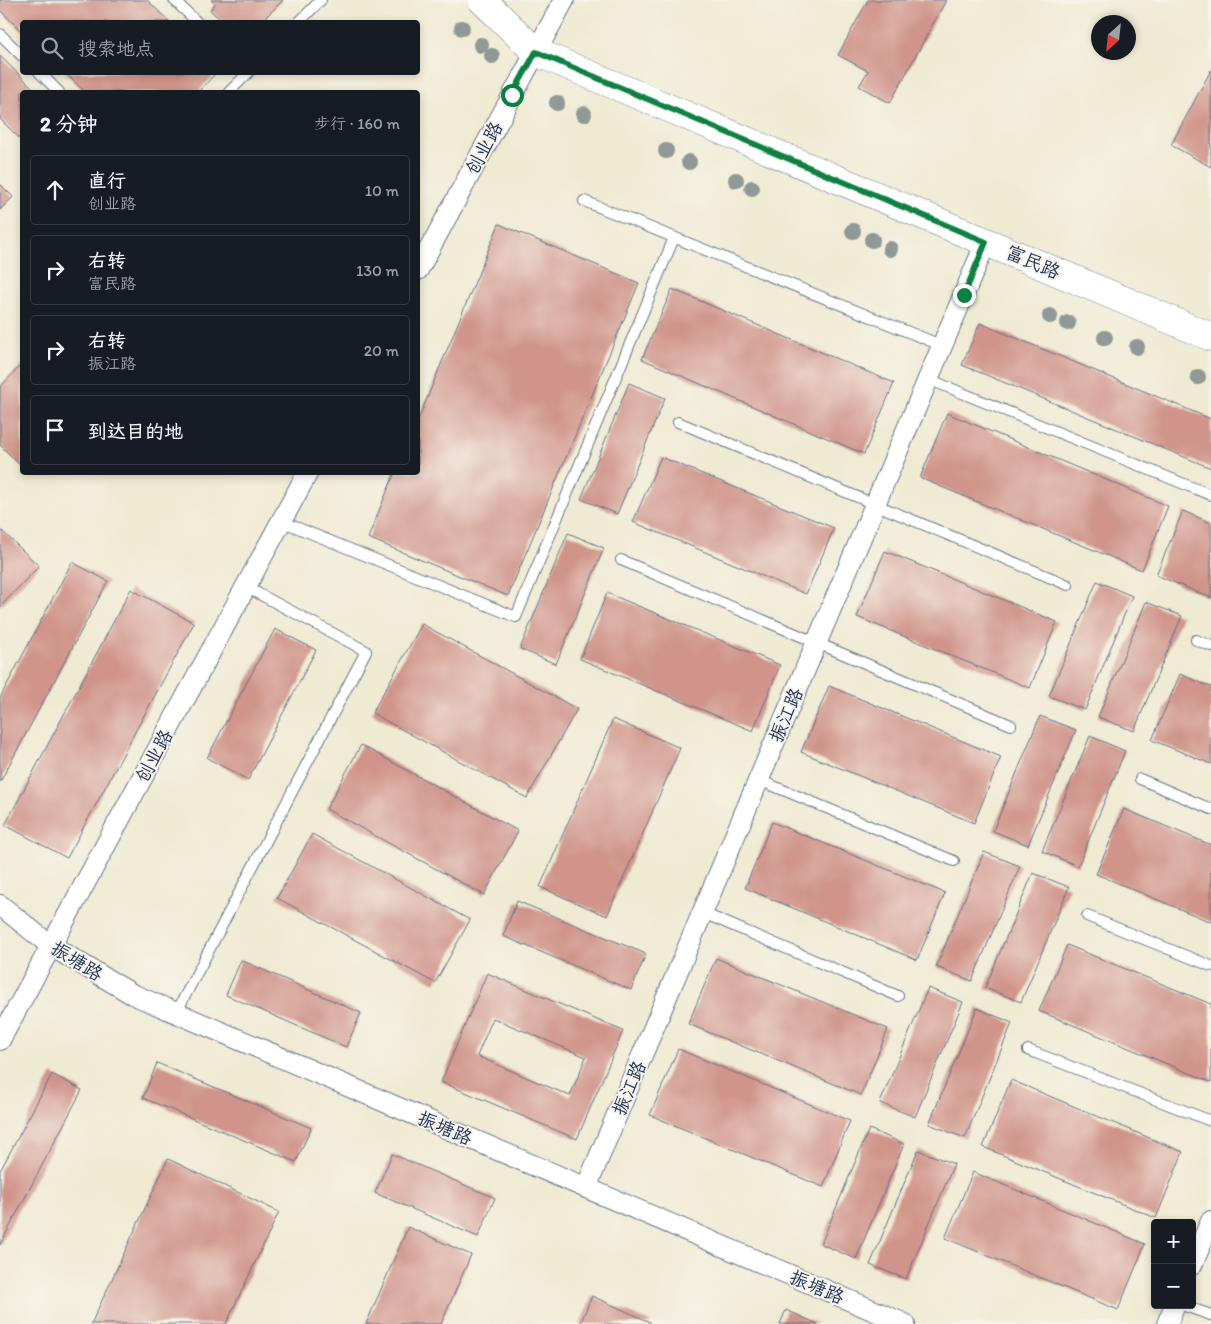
<!DOCTYPE html>
<html lang="zh">
<meta charset="utf-8">
<style>
body{margin:0;font-family:Itim,"LXGW WenKai TC",sans-serif;background:#242831;color:#f1f3f6}
.controls{position:absolute;right:15px;bottom:15px;display:grid;overflow:hidden;border-radius:5px;box-shadow:0 2px 8px #0003}
.controls button{width:45px;height:45px;display:grid;place-items:center;padding:0;border:0;border-bottom:1px solid #363941;background:#171b24;color:#f1f3f6;font:25px sans-serif}
.compass{position:absolute;left:1091px;top:15px;width:45px;height:45px;border-radius:50%;background:#171b24;box-shadow:0 2px 8px #0003;rotate:207deg}
.stop{position:absolute;width:15px;height:15px;margin:-11px;border:4px solid #0b8043;border-radius:50%;background:#fff}
.stop.end{background:#0b8043;border-color:#fff;box-shadow:0 1px 5px #0008}
.list{margin:0;padding:0;list-style:none}
h2{display:flex;justify-content:space-between;align-items:center;height:65px;margin:0;padding:0 20px;font-size:21px}
h2 small{font-size:16px;font-weight:400;color:#9ea1a6}
.list li{display:grid;grid-template-columns:32px 1fr auto;gap:15px;align-items:center;box-sizing:border-box;height:70px;margin:0 10px 10px;padding:0 10px;border:1px solid #363941;border-radius:5px}
.list b{display:block;font-size:19px;white-space:nowrap}
.list p{margin:0;font-size:16px;white-space:nowrap;color:#9ea1a6}
.list em{font-size:16px;font-style:normal;color:#9ea1a6}
.icon{flex:none;width:28px;height:28px;fill:none;stroke:currentColor;stroke-width:2;stroke-linecap:round;stroke-linejoin:round}
.map{position:relative;flex:none;width:1211px;height:1324px;overflow:hidden}
.search{position:absolute;background:#171b24;box-shadow:0 2px 8px #0003;left:20px;top:20px;width:400px;height:55px;display:flex;align-items:center;gap:12px;box-sizing:border-box;padding:0 18px;border-radius:5px;color:#9ea1a6;font-size:19px}
.panel{position:absolute;background:#171b24;box-shadow:0 2px 8px #0003;left:20px;top:90px;width:400px;height:385px;border-radius:5px}
.map>svg:first-child{display:block}
</style>
<div class="map">
<svg width="1211" height="1324" viewBox="0 0 1211 1324">
<rect width="100%" height="100%" fill="#f7f3e8"/>
<filter id="ink" filterUnits="userSpaceOnUse"><feTurbulence type="fractalNoise" baseFrequency=".02" numOctaves="2"/><feDisplacementMap in="SourceGraphic" scale="10" xChannelSelector="R" yChannelSelector="G"/><feConvolveMatrix kernelMatrix="1 2 1 2 8 2 1 2 1" color-interpolation-filters="sRGB"/></filter>
<filter id="wash" filterUnits="userSpaceOnUse"><feTurbulence type="fractalNoise" baseFrequency=".0096" numOctaves="4" result="noise"/><feDisplacementMap in="SourceGraphic" scale="20" xChannelSelector="R" yChannelSelector="G"/><feGaussianBlur stdDeviation="1.12" result="paint"/><feColorMatrix in="noise" values="0 0 0 0 0 0 0 0 0 0 0 0 0 0 0 0 0 1.4 0 .05"/><feComposite in="paint" operator="in"/></filter>
<g filter="url(#wash)">
<rect width="100%" height="100%" fill="#efead2"/>
<g id="blocks">
<path fill="#d0948a" fill-rule="evenodd" d="M0 0H147L170 22H22V32L0 10Z
M211 0H283L261 22H223L210 10 215 4Z
M868 0H946L890 103 859 86 868 71 838 55Z
M0 56 37 92H22V141L0 119Z
M1211 70V167L1171 145Z
M64 72H217L198 92H85Z
M0 184 13 197 0 210Z
M499 224 639 283 508 596 368 538 395 472H418V420Z
M672 289 894 383 864 454 642 359Z
M980 323 1211 419V468L962 365Z
M22 364V467L0 445V387Z
M629 383 665 398 617 514 581 499Z
M947 413 1168 506 1142 570 920 478Z
M661 457 834 528 806 594 633 522Z
M1183 511 1211 523V598L1156 575Z
M0 529 39 566 0 607Z
M568 533 604 548 556 664 520 649Z
M885 551 1057 622 1030 688 857 617Z
M72 562 108 581 0 782V698Z
M1097 581 1132 596 1085 710 1049 696Z
M131 589 194 623 67 858 5 825Z
M607 593 780 665 753 731 580 659Z
M1146 602 1182 616 1134 731 1098 717Z
M422 624 577 709 527 798 372 713Z
M275 629 316 650 248 780 207 758Z
M1180 674 1211 687V764L1152 740Z
M829 686 1001 757 974 823 801 752Z
M1040 716 1076 730 1028 845 993 831Z
M613 719 680 748 607 916 540 887Z
M1090 736 1125 751 1078 866 1042 851Z
M361 745 518 831 484 895 326 809Z
M1124 809 1211 845V922L1096 874Z
M772 822 945 893 917 960 745 888Z
M312 834 470 920 435 983 277 898Z
M984 852 1020 866 972 981 936 967Z
M1033 873 1069 887 1021 1002 985 988Z
M517 901 646 954 631 990 503 936Z
M1067 945 1211 1004V1082L1039 1011Z
M716 958 888 1029 861 1095 688 1024Z
M241 960 361 1013 346 1047 226 995Z
M487 973 623 1031 577 1139 441 1082ZM493 1018 586 1057 570 1096 477 1056Z
M928 988 963 1002 915 1117 880 1103Z
M977 1008 1012 1023 965 1138 929 1124Z
M678 1049 850 1121 823 1187 650 1115Z
M157 1063 311 1128 296 1162 143 1098Z
M52 1074 82 1090 0 1245V1171Z
M1011 1080 1183 1152 1156 1218 983 1147Z
M869 1129 904 1144 856 1259 821 1244Z
M918 1150 954 1164 906 1279 870 1265Z
M392 1154 495 1198 478 1237 375 1193Z
M168 1159 279 1212 226 1324H91Z
M973 1172 1145 1244 1118 1310 945 1238Z
M408 1227 471 1255 441 1324H366Z
M592 1296 650 1322V1324H580Z
M786 1310 818 1324H780Z"/>
</g>
</g>
<g filter="url(#ink)">
<use href="#blocks" fill-opacity="0" stroke="#657087" stroke-width="1"/>
<g fill="none" stroke-linecap="round" stroke-linejoin="round">
<defs>
<path id="lane" d="M174 0 197 22
M299 22 321 0
M0 34 22 56
M39 72 59 92
M229 92 249 72
M584 201 943 346
M928 379 1211 495
M678 422 1068 585
M281 521 516 617 674 238
M621 560 1011 725
M1196 640 1211 646
M1140 779 1211 809
M759 780 954 861
M703 913 898 996
M1087 916 1211 966
M176 1013 366 651 246 587
M1028 1050 1211 1121
M1182 1305 1211 1315"/>
<path id="street" d="M418 270 564 0
M0 905 51 946 132 994 905 1324
M0 1040 308 472
M586 1188 986 242
M1192 1265 1211 1221
M1167 1324 1175 1305"/>
<path id="secondary" d="M482 0 536 52 1211 337"/>
</defs>
<use href="#lane" stroke="#657087" stroke-width="12"/>
<use href="#street" stroke="#657087" stroke-width="22"/>
<use href="#secondary" stroke="#657087" stroke-width="29"/>
<use href="#lane" stroke="#fff" stroke-width="10"/>
<use href="#street" stroke="#fff" stroke-width="20"/>
<use href="#secondary" stroke="#fff" stroke-width="28"/>
</g>
<g fill="#909995">
<circle cx="462" cy="28" r="8"/>
<circle cx="481" cy="45" r="8"/>
<circle cx="492" cy="56" r="8"/>
<circle cx="557" cy="103" r="8"/>
<circle cx="584" cy="114" r="8"/>
<circle cx="666" cy="151" r="8"/>
<circle cx="689" cy="162" r="8"/>
<circle cx="736" cy="180" r="8"/>
<circle cx="752" cy="188" r="8"/>
<circle cx="853" cy="231" r="8"/>
<circle cx="872" cy="240" r="8"/>
<circle cx="890" cy="249" r="8"/>
<circle cx="1050" cy="316" r="8"/>
<circle cx="1068" cy="323" r="8"/>
<circle cx="1105" cy="338" r="8"/>
<circle cx="1137" cy="347" r="8"/>
<circle cx="1198" cy="377" r="8"/>
</g>
</g>
<g fill="none" stroke-linecap="round" stroke-linejoin="round" filter="url(#ink)">
<path stroke="#0b8043" stroke-width="6" d="M512 95 536 52 986 242 964 295"/>
</g>
<g text-anchor="middle" dominant-baseline="central" stroke-width="4" stroke-linejoin="round" paint-order="stroke">
<g font-size="19" fill="#1b2f5e" stroke="#f7f3e8">
<text transform="translate(484 148) rotate(-62)">创业路</text>
<text transform="translate(1033 262) rotate(23)">富民路</text>
<text transform="translate(786 715) rotate(-67)">振江路</text>
<text transform="translate(154 756) rotate(-62)">创业路</text>
<text transform="translate(77 961) rotate(32)">振塘路</text>
<text transform="translate(629 1088) rotate(-67)">振江路</text>
<text transform="translate(445 1128) rotate(23)">振塘路</text>
<text transform="translate(817 1287) rotate(23)">振塘路</text>
</g>
</g>
</svg>
<div class="controls">
<button>+</button>
<button>−</button>
</div>
<svg class="compass" viewBox="-18 -18 36 36"><path d="M0-13l5 13h-10z" fill="#e53935"/><path d="M0 13l5-13h-10z" fill="#9ea1a6"/></svg>
<div class="stop" style="left:512px;top:95px"></div>
<div class="stop end" style="left:964px;top:295px"></div>
<div class="search"><svg class="icon" aria-label="search" viewBox="0 0 24 24"><circle cx="10" cy="10" r="6"/><path d="M15 15l6 6"/></svg>搜索地点</div>
<section class="panel">
<h2>2 分钟<small>步行 · 160 m</small></h2>
<ul class="list">
<li><svg class="icon" aria-label="ahead" viewBox="0 0 24 24"><path d="M12 20V5M6 11l6-6 6 6"/></svg><div><b>直行</b><p>创业路</p></div><em>10 m</em></li>
<li><svg class="icon" aria-label="right" viewBox="0 0 24 24"><path d="M7 20v-9h11M14 6l5 5-5 5"/></svg><div><b>右转</b><p>富民路</p></div><em>130 m</em></li>
<li><svg class="icon" aria-label="right" viewBox="0 0 24 24"><path d="M7 20v-9h11M14 6l5 5-5 5"/></svg><div><b>右转</b><p>振江路</p></div><em>20 m</em></li>
<li><svg class="icon" aria-label="arrive" viewBox="0 0 24 24"><path d="M6 21V4h12l-3 4 3 4H6"/></svg><div><b>到达目的地</b></div></li>
</ul>
</section>
</div>
